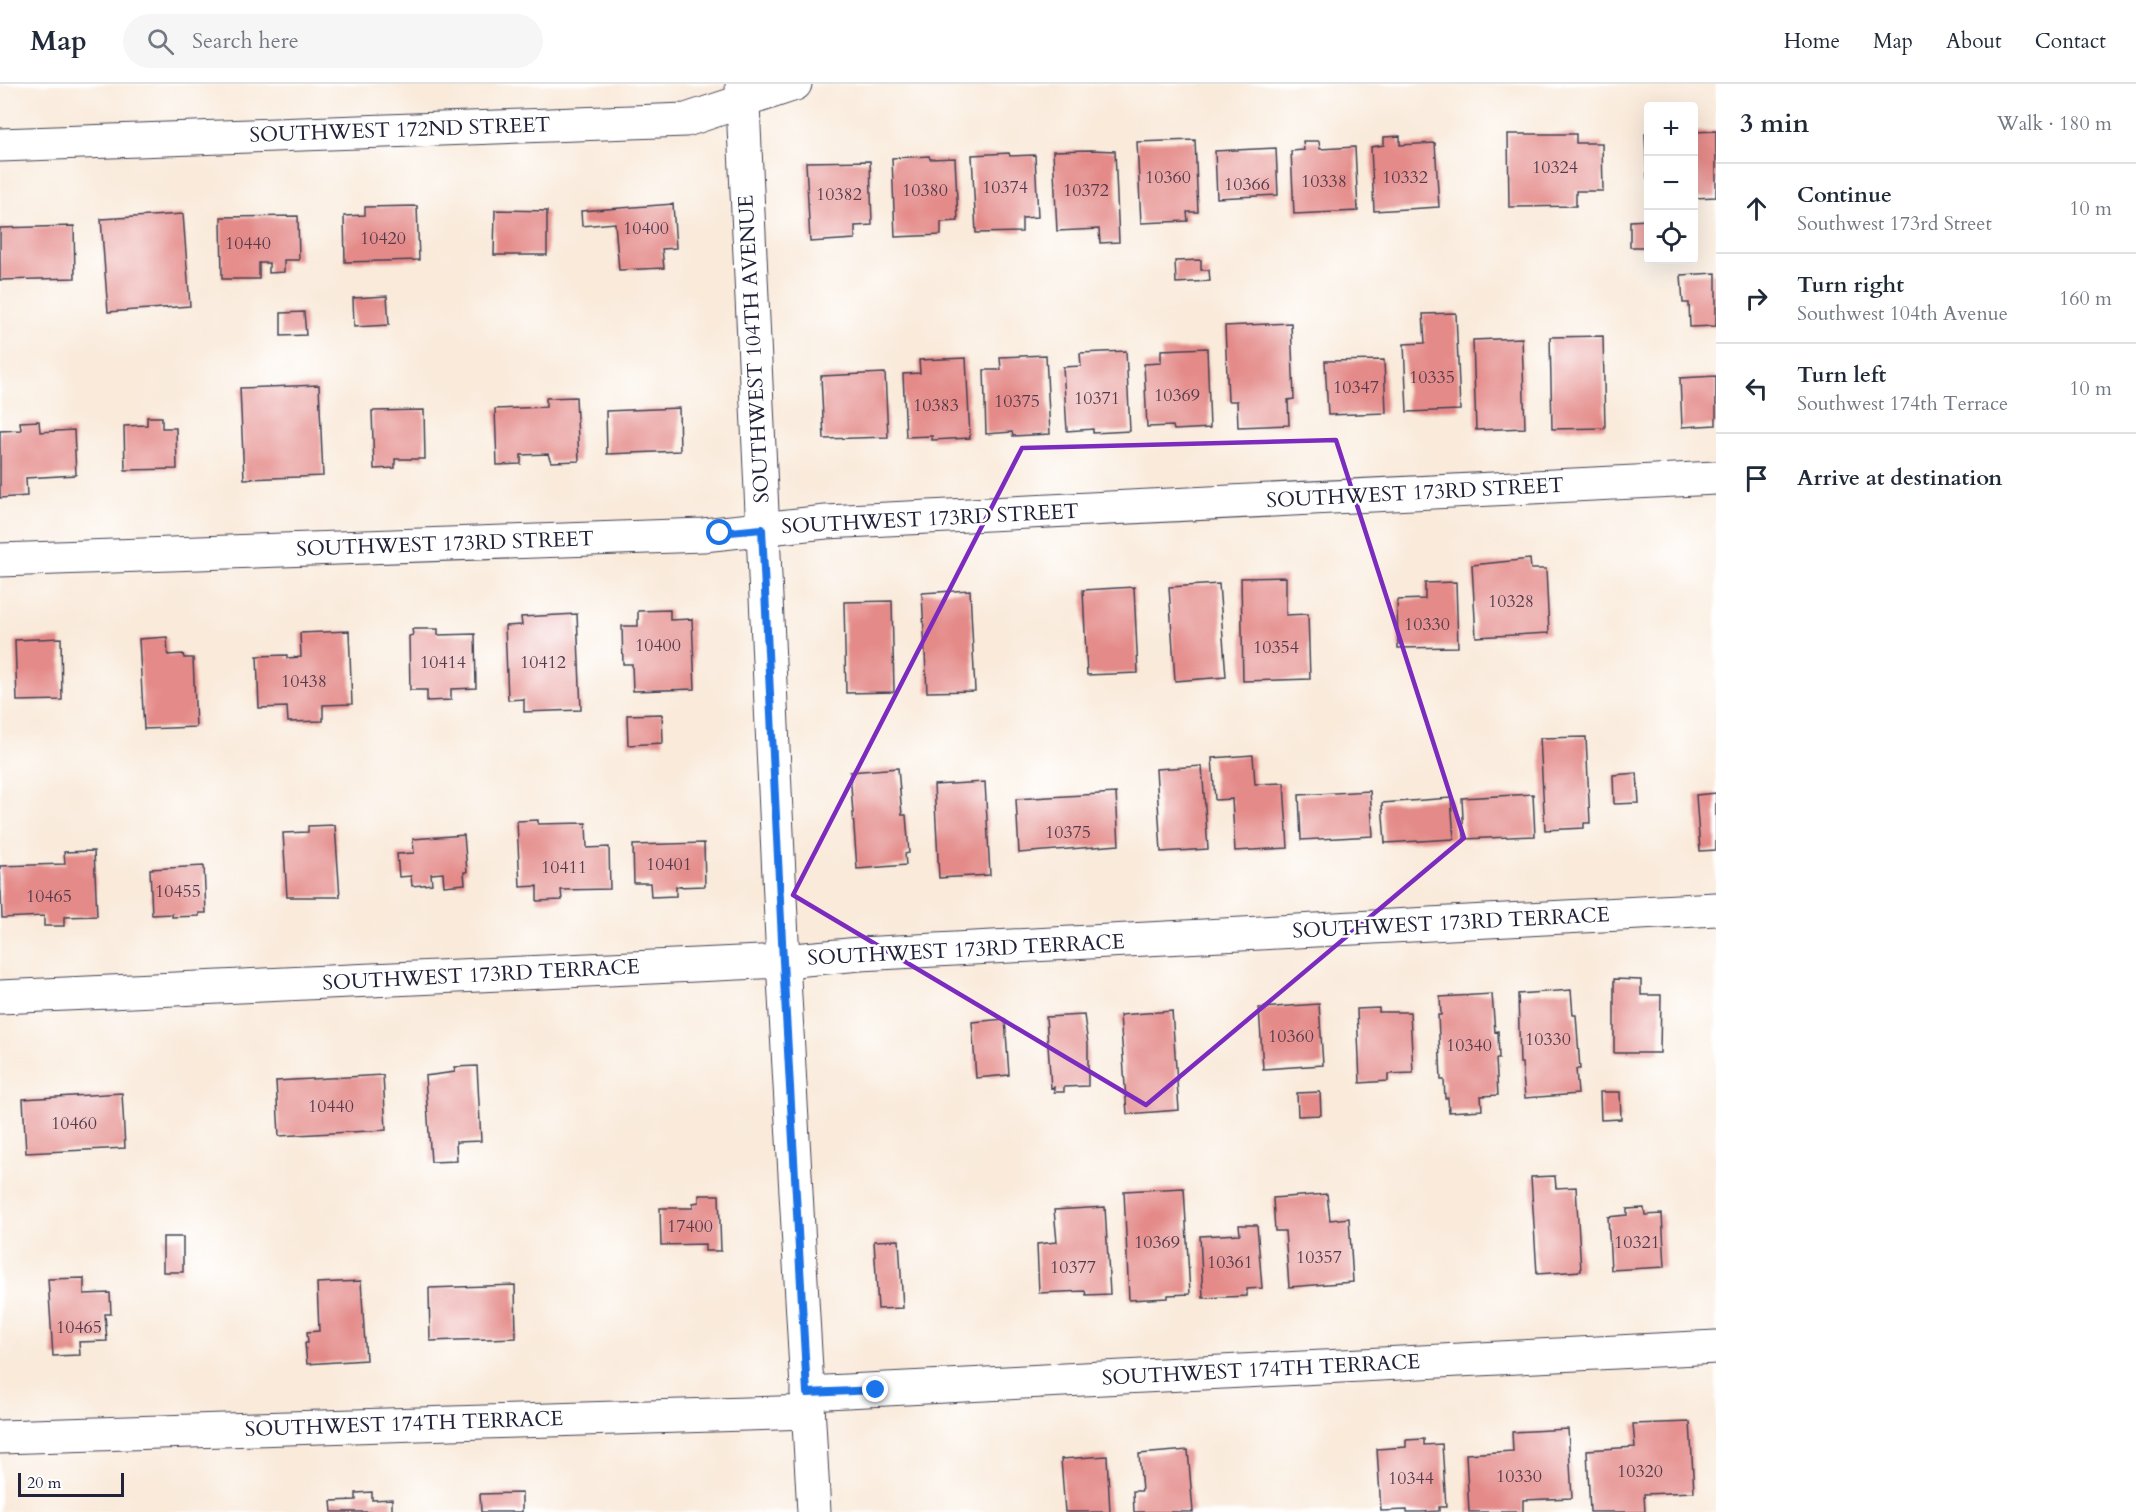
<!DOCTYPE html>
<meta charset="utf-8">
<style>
body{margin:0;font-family:Cardo,serif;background:#f6f6f7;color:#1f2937}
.controls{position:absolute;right:18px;top:18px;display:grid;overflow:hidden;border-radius:6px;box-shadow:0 6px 24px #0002}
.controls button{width:54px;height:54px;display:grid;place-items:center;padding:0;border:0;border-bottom:2px solid #e0e1e3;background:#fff;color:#1f2937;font:30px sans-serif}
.scale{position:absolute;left:18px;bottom:15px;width:106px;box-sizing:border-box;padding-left:6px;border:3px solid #22223b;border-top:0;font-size:16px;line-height:21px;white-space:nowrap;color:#22223b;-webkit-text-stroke:4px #fff;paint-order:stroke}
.stop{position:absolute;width:18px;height:18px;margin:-14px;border:4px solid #1a73e8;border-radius:50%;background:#fff}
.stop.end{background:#1a73e8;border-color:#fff;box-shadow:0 2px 6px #0008}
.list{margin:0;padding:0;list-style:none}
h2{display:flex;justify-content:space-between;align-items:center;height:78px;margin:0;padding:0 24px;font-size:26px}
h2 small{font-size:20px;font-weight:400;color:#747a83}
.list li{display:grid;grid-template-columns:39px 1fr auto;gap:18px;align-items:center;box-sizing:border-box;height:90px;padding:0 24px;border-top:2px solid #e0e1e3}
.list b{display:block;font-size:22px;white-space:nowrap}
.list p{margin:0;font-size:20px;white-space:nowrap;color:#747a83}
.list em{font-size:20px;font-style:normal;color:#747a83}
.icon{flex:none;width:33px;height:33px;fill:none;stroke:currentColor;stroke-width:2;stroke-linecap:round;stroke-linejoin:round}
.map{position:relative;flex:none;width:1716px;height:1428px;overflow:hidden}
header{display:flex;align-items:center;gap:36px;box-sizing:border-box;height:84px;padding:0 30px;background:#fff;border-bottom:2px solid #e0e1e3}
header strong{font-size:28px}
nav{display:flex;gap:33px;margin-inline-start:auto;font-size:21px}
.search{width:420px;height:54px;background:#f6f6f7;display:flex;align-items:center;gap:15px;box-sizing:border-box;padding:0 21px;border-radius:33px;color:#747a83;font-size:22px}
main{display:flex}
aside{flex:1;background:#fff}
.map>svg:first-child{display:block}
</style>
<header>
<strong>Map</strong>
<div class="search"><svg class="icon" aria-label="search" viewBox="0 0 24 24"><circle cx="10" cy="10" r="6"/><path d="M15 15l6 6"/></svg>Search here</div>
<nav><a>Home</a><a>Map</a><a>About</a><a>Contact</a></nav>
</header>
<main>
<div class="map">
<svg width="1716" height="1428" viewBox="0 0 1716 1428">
<rect width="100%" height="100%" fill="#fff"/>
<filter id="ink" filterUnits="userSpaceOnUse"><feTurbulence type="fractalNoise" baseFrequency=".0167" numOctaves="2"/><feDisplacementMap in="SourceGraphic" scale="12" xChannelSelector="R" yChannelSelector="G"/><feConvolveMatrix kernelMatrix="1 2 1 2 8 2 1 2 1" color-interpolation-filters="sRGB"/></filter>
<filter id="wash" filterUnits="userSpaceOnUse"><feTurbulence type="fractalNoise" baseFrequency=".008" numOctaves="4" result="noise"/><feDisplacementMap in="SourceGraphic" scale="24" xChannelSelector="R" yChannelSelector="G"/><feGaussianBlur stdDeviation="1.35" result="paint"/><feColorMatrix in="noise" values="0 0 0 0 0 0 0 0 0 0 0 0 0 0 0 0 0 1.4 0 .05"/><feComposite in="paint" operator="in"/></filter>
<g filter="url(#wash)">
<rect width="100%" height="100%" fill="#f9eada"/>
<g id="blocks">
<path fill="#e48b89" d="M1716 47V113L1694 114V48Z
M1508 50H1576V59H1602L1603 107H1576V122L1509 123Z
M1645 50H1648V95H1647Z
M1400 52V61L1435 59 1439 123 1374 127 1371 63 1384 61V53Z
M1195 56 1198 128H1187L1188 137 1141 139 1137 58Z
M1303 57H1319L1320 65 1355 63 1358 127 1294 130 1291 67 1304 66Z
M1276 64 1278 111 1217 114 1215 67Z
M1090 66 1115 67 1119 158 1100 159 1099 145 1057 147 1053 67Z
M1009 69 1010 72 1035 71 1038 133 1022 134V148L976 149 972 71Z
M929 72 930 75 955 74 958 137 941 138V151L895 153 892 74Z
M870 77 872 141 855 142V155L810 158 806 78Z
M673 120 676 164 662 165 664 184 619 186 615 139 582 142 581 127Z
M417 122 419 176 345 178 344 132 365 131V123Z
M495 126 547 127V171H494Z
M183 130 190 222 108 228 101 135Z
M298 132 299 176H284V188L269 189V179H259V195H222L221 133Z
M1648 136V163H1630V137Z
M74 142 75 194 0 196V144Z
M1201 176V186H1209L1210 197 1176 199 1175 177Z
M1716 189V242L1690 243 1689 219H1683L1681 191Z
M387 212 389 241 354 243 353 214Z
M304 228 306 251 281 252V229Z
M1456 229 1460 326 1407 328 1404 260 1425 259 1423 230Z
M1291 239 1294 315 1288 316 1289 341 1238 343 1237 317H1228L1225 242Z
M1603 252 1605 344 1552 345 1550 253Z
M1522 254 1525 344 1476 346 1473 256Z
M1207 264 1210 344 1174 346 1173 342 1147 343 1144 280 1161 279V266Z
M1126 267 1130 347 1093 349V345L1067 347 1063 283 1081 282 1080 269Z
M1046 271 1050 350 1013 352 1012 348 986 350 984 286H1001L1000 273Z
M966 274 970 354 932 356V352L906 353 903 290 920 289 919 276Z
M1384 276 1386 329 1328 331 1325 277Z
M885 289 888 353 824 355 821 292Z
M1716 292V341L1682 343 1680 294Z
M319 301 323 392 244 395 240 304Z
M576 313 579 377 551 378 548 370 521 371V380L497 381 495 325 546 323V314Z
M679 324 680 367 607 370 606 327Z
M424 326 425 375H395V384L374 385 372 327Z
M147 333H162V344H176L177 385 125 386 124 342 147 341Z
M39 337 40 348 74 346 76 391 26 394 27 412 0 414V347L21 346 20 338Z
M1530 475 1531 485H1546L1549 549 1476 553 1472 481Z
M1286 493V531L1308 530 1310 595 1243 597 1241 494Z
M1456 498 1458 563 1398 564 1397 516 1425 515V499Z
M1219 500 1226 593 1175 597 1169 503Z
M1134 503 1138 589 1087 591 1083 506Z
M970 506 975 607 927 608 922 509Z
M892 517 894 608 846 609 844 518Z
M670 526V536L692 535 695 605 633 607 632 580H623L622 542H638V527Z
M577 530 581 626 524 628V615L508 616 505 542 522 541 521 533Z
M412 545H438V551L475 550 476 604 451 605V616L427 617V606H410L409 552 413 551Z
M349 547 352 620 323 621V637L288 638 287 623 259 624 257 572 287 571V574L301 573 300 549Z
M167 553 168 571 183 570 184 574H193L196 643 144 645 139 555Z
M61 554 62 616 17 617 15 556Z
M662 630 663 659 628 661 627 631Z
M1586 653 1590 739H1584V744L1545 746 1540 654Z
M1253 671 1255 700 1284 699 1288 764 1235 767 1232 715 1215 716 1212 674Z
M1202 682 1208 765 1161 768 1156 685Z
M898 684 902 731H906L909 769 905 770 906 781 857 785 850 688Z
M1637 689 1639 719 1614 720 1613 691Z
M985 698 990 791 939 794 934 701Z
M1370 707 1373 752 1301 756 1299 711Z
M1116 709 1119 761 1019 769 1016 715Z
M1716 709V766L1700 767 1696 711Z
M1533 710 1535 752 1464 755 1462 714Z
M1451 714 1454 755 1385 759 1382 719Z
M538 736V740L586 739 587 764 609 763 610 805 561 806 562 816 537 817V802L520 803 517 737Z
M335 741 340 813H287L283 749 308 748V742Z
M464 751 467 788H464L465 800 444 802 443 789 431 790 432 800 412 802 411 792 399 793 397 770 414 769 413 755Z
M704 759 705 802 676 803V812L651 813 650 799H634L633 761Z
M94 767 97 832 64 833V842H44V832L2 834 0 782 65 780 64 768Z
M204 782 206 829H199V832L172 833V830L152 831 150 785Z
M1614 895 1641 896V911H1661L1660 969H1614Z
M1571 906 1573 931H1576L1580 985H1576L1578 1010 1525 1014 1522 979H1520L1518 910Z
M1492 910 1495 948 1498 947 1499 975H1496L1498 1011 1481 1012 1482 1026 1449 1028 1448 1014H1445L1444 996H1441L1438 931H1441L1440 913Z
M1319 920 1323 981 1263 985 1259 924Z
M1379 924V928H1410L1413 989 1388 990V997L1360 999 1357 925Z
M1172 927 1179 1026 1127 1030 1120 931Z
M1084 931 1088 960V1002L1064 1003V1008H1054V1003L1051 1004 1046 933Z
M1005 935 1009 991 976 994 972 938Z
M477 982 481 1057 456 1058 457 1077 431 1078 425 992 455 988 454 983Z
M383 991 386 1046 279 1052 276 997Z
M1320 1008 1321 1031 1298 1032 1297 1009Z
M1600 1008H1620L1621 1035 1601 1036Z
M122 1009 125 1064 26 1069 23 1015Z
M1555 1092 1556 1104 1576 1103 1581 1187 1537 1190 1531 1093Z
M1184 1104 1190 1210 1168 1211V1214L1129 1216 1124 1107Z
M1327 1110 1330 1136 1349 1134 1353 1198 1289 1203 1285 1147H1275L1273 1114Z
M699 1111H719L721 1167H705V1160L661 1161 660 1124H693V1119L699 1118Z
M1105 1123 1110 1210 1086 1211 1085 1207 1039 1209 1037 1160 1057 1158 1054 1126Z
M1644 1124 1645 1131 1662 1130 1665 1183 1611 1186 1608 1133 1627 1131V1125Z
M1239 1141H1257L1262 1204 1247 1205V1212L1203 1214 1200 1152 1240 1150Z
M163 1153H183V1188H163Z
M899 1156 903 1224 878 1225 874 1157Z
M84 1194V1210L110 1209 111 1230H105L107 1257 79 1258 80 1271 53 1272 48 1195Z
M361 1197 366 1276 307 1280 305 1259H308L307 1248 319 1247 317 1199Z
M515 1201 516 1254 430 1257 429 1204Z
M1690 1338 1694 1408 1644 1410 1645 1428H1590L1587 1366 1635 1363 1633 1340Z
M1568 1345 1572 1414 1523 1416V1428H1469L1466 1370 1513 1367 1512 1348Z
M1424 1355V1361L1442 1360 1446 1423H1439V1427L1422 1428H1407V1426L1381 1427 1377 1365 1406 1363V1356Z
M1188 1366 1193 1428H1134L1133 1407H1142L1139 1370Z
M1107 1372 1110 1428H1065L1061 1375Z
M372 1408V1416L392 1415V1428H332L331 1417 356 1416V1409Z
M522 1409V1428H481L480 1410Z"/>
</g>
</g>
<g filter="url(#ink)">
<use href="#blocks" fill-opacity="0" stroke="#424053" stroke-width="1.5"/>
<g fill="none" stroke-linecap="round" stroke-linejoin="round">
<defs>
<path id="minor" d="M0 476 703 451 826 438 1716 394
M0 913 783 877 860 870 1716 825
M807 1309 1716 1263
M0 1353 808 1328"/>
<path id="tertiary" d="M742 0 783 877 814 1428
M0 61 686 36 795 0"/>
</defs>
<use href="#minor" stroke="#424053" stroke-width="35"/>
<use href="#tertiary" stroke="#424053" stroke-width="35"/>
<use href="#minor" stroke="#fff" stroke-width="33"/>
<use href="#tertiary" stroke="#fff" stroke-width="33"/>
</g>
</g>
<g fill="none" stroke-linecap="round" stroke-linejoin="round" filter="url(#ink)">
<path stroke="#1a73e8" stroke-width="8" d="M720 449 762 445 783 877 807 1309 876 1306"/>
</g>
<path fill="none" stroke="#7b2cbf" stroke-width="4.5" stroke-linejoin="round" d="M1336 356 1464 754 1146 1021 793 811 1022 364Z"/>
<g text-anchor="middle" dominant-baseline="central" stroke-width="5" stroke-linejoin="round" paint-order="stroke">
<g font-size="18" fill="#523c4e">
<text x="1555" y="83">10324</text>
<text x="1168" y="93">10360</text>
<text x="1405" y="93">10332</text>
<text x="1324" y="97">10338</text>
<text x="1247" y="100">10366</text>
<text x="1005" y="103">10374</text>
<text x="925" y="106">10380</text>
<text x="1086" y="106">10372</text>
<text x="839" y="110">10382</text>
<text x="646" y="144">10400</text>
<text x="383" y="154">10420</text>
<text x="248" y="159">10440</text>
<text x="1432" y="293">10335</text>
<text x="1356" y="303">10347</text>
<text x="1177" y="311">10369</text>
<text x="1097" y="314">10371</text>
<text x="1017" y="317">10375</text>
<text x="936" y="321">10383</text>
<text x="1511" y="517">10328</text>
<text x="1427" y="540">10330</text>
<text x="658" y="561">10400</text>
<text x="1276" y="563">10354</text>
<text x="443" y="578">10414</text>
<text x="543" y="578">10412</text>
<text x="304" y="597">10438</text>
<text x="1068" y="748">10375</text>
<text x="669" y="780">10401</text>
<text x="564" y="783">10411</text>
<text x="178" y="807">10455</text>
<text x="49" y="812">10465</text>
<text x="1291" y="952">10360</text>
<text x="1548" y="955">10330</text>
<text x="1469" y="961">10340</text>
<text x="331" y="1022">10440</text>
<text x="74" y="1039">10460</text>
<text x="690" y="1142">17400</text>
<text x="1157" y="1158">10369</text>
<text x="1637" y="1158">10321</text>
<text x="1319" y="1173">10357</text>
<text x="1230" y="1178">10361</text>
<text x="1073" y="1183">10377</text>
<text x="79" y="1243">10465</text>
<text x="1640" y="1387">10320</text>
<text x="1519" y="1392">10330</text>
<text x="1411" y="1394">10344</text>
</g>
<g font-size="21" fill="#22223b" stroke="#fff">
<text transform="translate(400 46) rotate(-2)">SOUTHWEST 172ND STREET</text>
<text transform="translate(754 265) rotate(-93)">SOUTHWEST 104TH AVENUE</text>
<text transform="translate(1415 409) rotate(-3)">SOUTHWEST 173RD STREET</text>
<text transform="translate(930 435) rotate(-3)">SOUTHWEST 173RD STREET</text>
<text transform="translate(445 460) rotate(-2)">SOUTHWEST 173RD STREET</text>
<text transform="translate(1451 839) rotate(-3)">SOUTHWEST 173RD TERRACE</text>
<text transform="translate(966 866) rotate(-3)">SOUTHWEST 173RD TERRACE</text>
<text transform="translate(481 891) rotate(-3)">SOUTHWEST 173RD TERRACE</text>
<text transform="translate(1261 1286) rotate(-3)">SOUTHWEST 174TH TERRACE</text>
<text transform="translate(404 1340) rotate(-2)">SOUTHWEST 174TH TERRACE</text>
</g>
</g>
</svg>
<div class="controls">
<button>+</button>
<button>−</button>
<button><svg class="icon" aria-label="locate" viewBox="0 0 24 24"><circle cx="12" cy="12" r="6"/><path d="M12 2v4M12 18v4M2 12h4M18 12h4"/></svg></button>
</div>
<div class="scale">20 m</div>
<div class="stop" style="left:720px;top:449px"></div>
<div class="stop end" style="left:876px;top:1306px"></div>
</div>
<aside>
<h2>3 min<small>Walk · 180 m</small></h2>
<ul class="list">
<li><svg class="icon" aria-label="ahead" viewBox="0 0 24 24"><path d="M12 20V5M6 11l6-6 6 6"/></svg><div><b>Continue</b><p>Southwest 173rd Street</p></div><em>10 m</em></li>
<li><svg class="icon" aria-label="right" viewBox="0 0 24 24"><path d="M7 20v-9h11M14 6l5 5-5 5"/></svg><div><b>Turn right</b><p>Southwest 104th Avenue</p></div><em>160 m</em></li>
<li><svg class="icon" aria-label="left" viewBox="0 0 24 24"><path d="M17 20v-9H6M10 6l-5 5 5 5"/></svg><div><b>Turn left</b><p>Southwest 174th Terrace</p></div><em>10 m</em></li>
<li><svg class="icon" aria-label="arrive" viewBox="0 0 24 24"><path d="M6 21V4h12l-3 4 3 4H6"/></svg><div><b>Arrive at destination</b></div></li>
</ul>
</aside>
</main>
